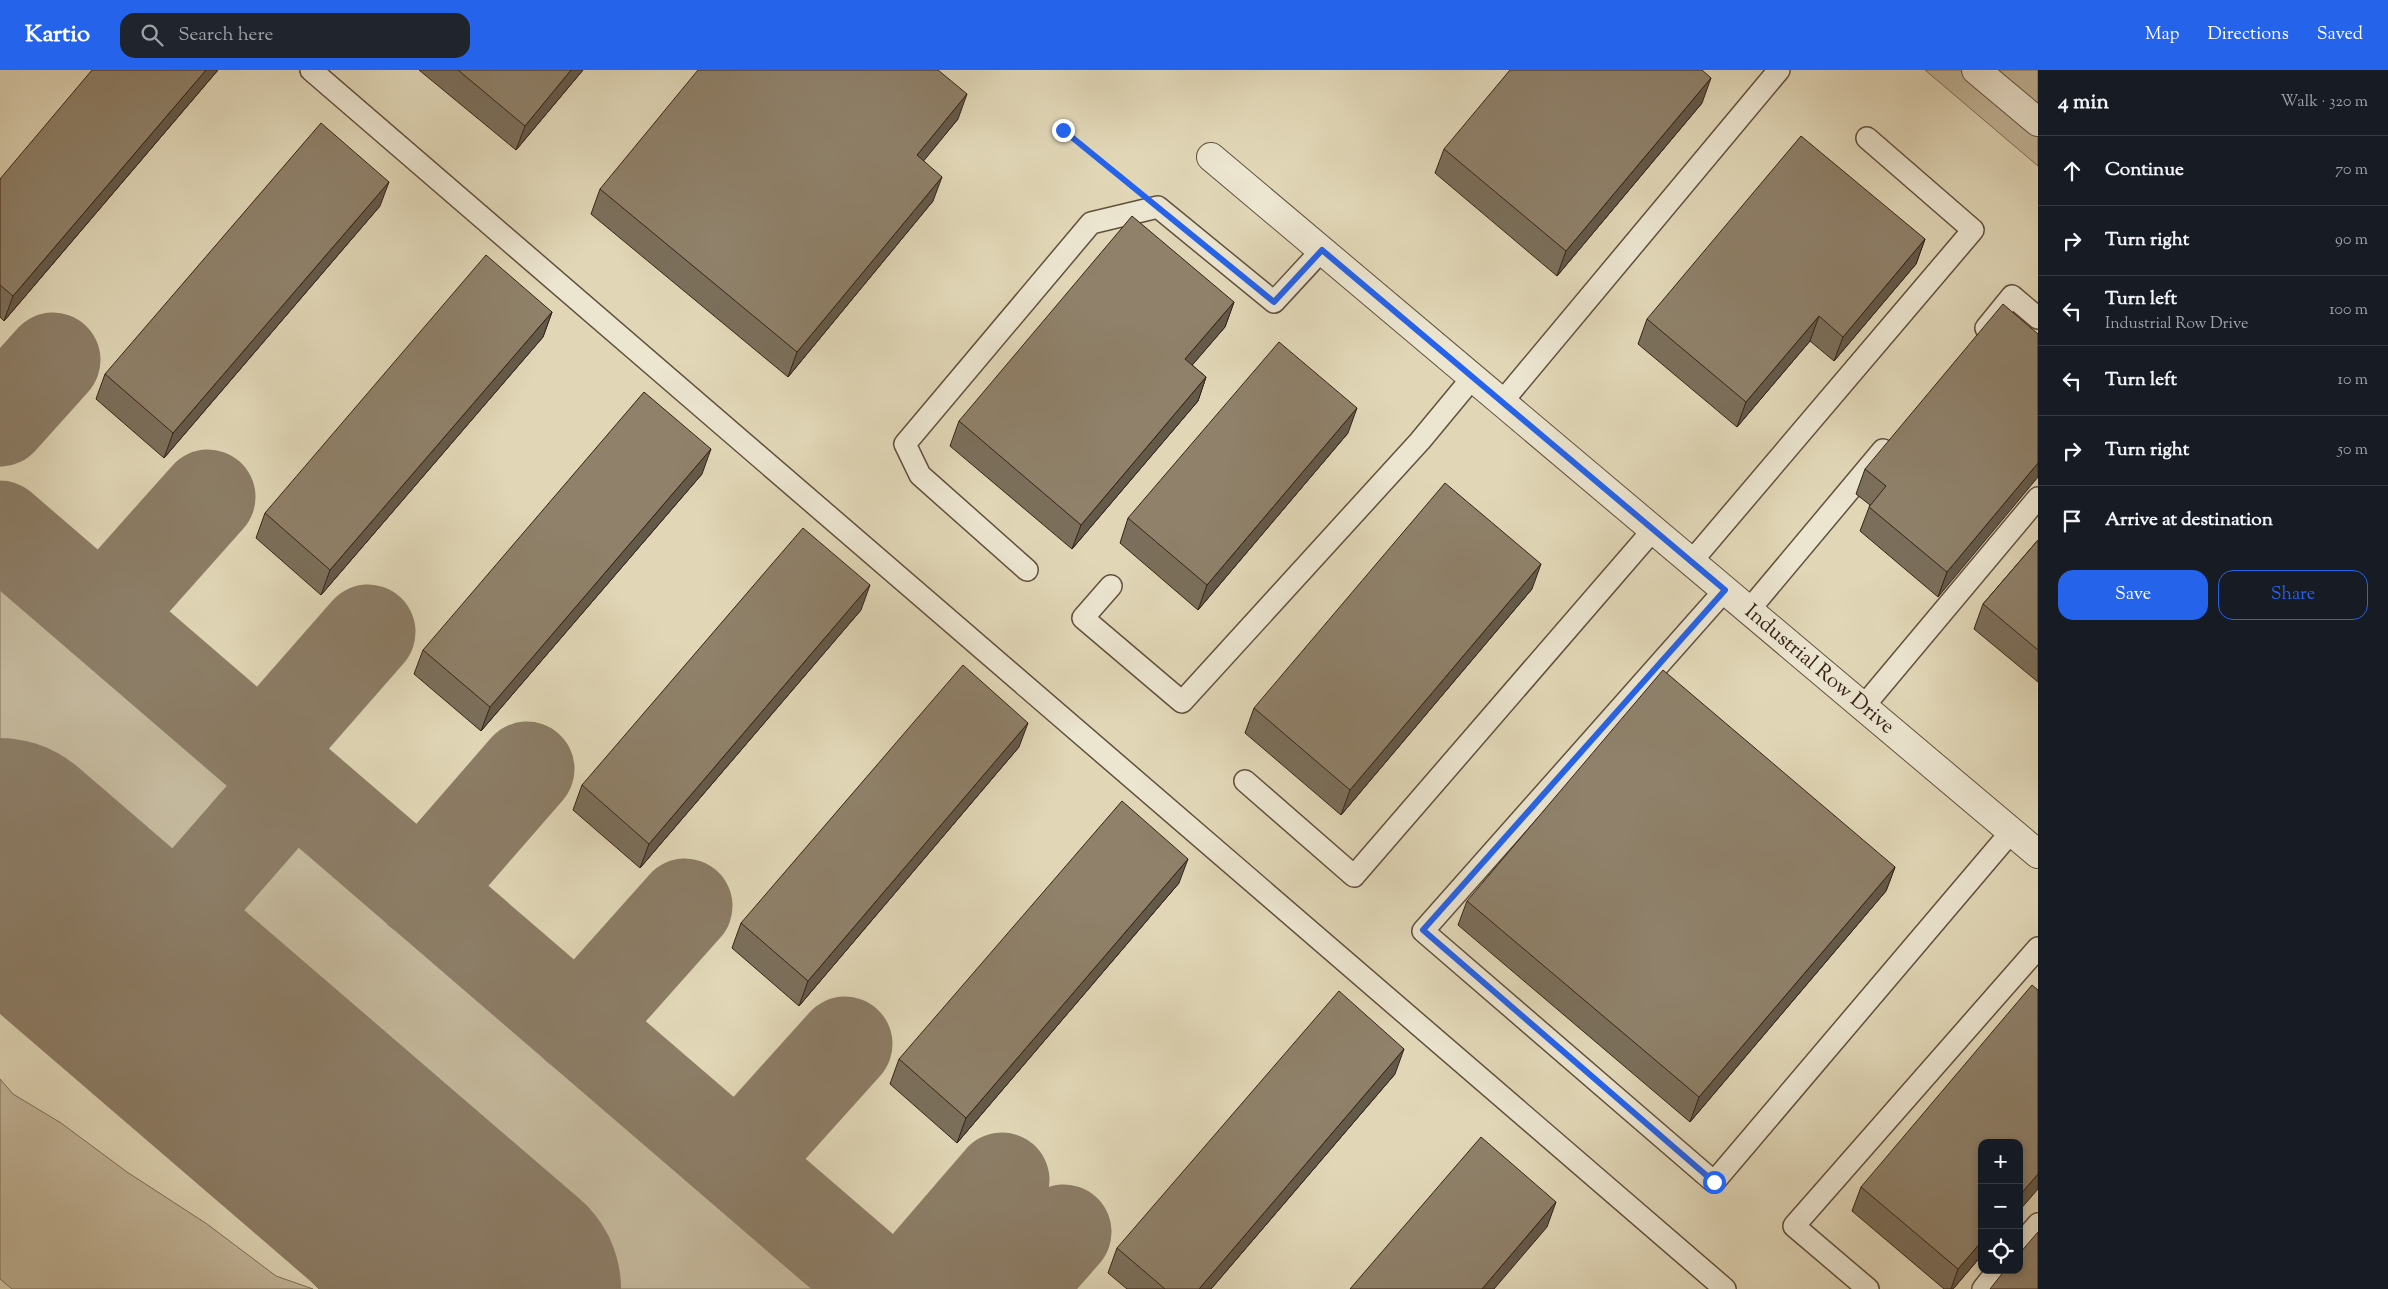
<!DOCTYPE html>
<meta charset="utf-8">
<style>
body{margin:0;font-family:"Sorts Mill Goudy",serif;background:#20242c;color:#f1f3f6}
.controls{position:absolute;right:15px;bottom:15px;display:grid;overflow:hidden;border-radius:10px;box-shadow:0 2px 8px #0003}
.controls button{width:45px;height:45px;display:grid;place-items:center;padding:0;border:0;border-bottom:1px solid #363941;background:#171b24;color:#f1f3f6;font:25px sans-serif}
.stop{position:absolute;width:15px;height:15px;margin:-11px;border:4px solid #2563eb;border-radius:50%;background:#fff}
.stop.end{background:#2563eb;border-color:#fff;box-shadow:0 1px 5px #0008}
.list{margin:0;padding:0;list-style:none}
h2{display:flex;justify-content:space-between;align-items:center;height:65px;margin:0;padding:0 20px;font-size:21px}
h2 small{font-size:16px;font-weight:400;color:#9ea1a6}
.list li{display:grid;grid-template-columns:32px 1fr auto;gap:15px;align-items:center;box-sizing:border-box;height:70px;padding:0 20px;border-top:1px solid #363941}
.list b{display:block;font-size:19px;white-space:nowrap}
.list p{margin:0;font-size:16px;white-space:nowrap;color:#9ea1a6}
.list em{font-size:16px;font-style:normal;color:#9ea1a6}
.actions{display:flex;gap:10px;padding:15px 20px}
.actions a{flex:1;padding:11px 0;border:1px solid #2563eb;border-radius:15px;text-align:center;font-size:18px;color:#2563eb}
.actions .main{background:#2563eb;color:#fff}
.icon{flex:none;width:28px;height:28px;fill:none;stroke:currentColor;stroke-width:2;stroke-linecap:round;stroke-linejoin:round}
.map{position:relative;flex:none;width:2038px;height:1219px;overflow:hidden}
header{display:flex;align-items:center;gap:30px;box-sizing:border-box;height:70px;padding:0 25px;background:#2563eb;color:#fff}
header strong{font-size:24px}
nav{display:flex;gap:28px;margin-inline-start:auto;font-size:18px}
.search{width:350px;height:45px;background:#20242c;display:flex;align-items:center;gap:12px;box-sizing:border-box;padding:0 18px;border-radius:15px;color:#9ea1a6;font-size:19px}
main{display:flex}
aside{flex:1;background:#171b24}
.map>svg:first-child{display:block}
</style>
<header>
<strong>Kartio</strong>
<div class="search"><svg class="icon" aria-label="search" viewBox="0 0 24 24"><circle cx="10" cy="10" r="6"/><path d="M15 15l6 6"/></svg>Search here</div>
<nav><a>Map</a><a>Directions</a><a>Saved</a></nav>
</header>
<main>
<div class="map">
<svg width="2038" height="1219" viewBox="0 0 2038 1219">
<rect width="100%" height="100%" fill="#e1d7b7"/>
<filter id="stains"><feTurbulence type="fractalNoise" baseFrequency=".004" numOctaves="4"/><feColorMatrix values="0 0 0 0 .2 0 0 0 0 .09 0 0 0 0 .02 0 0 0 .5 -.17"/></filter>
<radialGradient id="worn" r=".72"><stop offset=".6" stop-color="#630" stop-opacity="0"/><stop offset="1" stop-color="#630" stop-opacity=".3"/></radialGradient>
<path fill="#c4b89c" stroke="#7d6e59" d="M1925 0H2038V96Z
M0 486 185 646 244 715 196 793 137 843 0 725Z
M298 760 369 804 852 1219H575L187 885 229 817Z
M0 865 413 1219H319L292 1192 224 1133 163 1070 145 1035 72 990 0 932Z
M0 1009 13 1024 61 1053 127 1102 207 1154 276 1206 313 1219H12L0 1209Z"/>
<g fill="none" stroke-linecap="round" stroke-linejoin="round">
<path stroke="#8c7d66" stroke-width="95" d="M0 349 53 290
M0 458 884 1219
M102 546 208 427
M262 683 368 562
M421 821 527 699
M130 899 294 711
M578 956 685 836
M738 1093 845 974
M908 1219 1002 1110
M1014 1219 1064 1162"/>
<path stroke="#8c7d66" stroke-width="238" d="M0 787 502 1219"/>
<defs>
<path id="service" d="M311 0 1725 1219
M1986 258 2012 226 2038 248
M1502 332 1779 0
M1691 492 1973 160 1867 68
M1027 500 920 405 905 374 1091 153 1158 137 1274 232 1322 180
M1111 516 1083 548 1182 632 1420 371 1473 307
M1725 520 1423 861 1714 1112 2011 762
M1749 540 1883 380
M1863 637 2038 428
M1245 711 1354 806 1653 460
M2019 1176 2038 1154
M1868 1219 1794 1156 2038 878
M1983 1219 1998 1200"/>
<path id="minor" d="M1976 0 2038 52
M1211 87 2038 784"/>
</defs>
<use href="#service" stroke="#61503e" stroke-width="24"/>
<use href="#minor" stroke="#61503e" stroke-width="30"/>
<path stroke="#362316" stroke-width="3" stroke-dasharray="4 2.5" stroke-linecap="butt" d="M1063 60 1128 113"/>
<use href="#service" stroke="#ece5d0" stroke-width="21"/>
<use href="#minor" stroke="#ece5d0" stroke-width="28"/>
</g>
<path fill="#7b6f5b" stroke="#362316" d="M218 0 4 251 0 247V109Z
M419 0H583L516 80Z
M1702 33 1557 206 1435 103 1444 79Z
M958 49 923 91 933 131 788 307 591 144 600 119Z
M380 136 164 388 96 329 105 304Z
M1925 169 1916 194 1834 291 1810 271 1737 357 1638 274 1647 249Z
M1234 232 1225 257 1192 295 1206 307 1198 331 1072 479 950 376 959 351Z
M552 242 543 267 321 525 256 468 265 443Z
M2038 264 1938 527 1860 461 1870 435 1856 424 1865 399Z
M1348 363 1198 540 1120 473 1128 448Z
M702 404 481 661 414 604 423 580Z
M2038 470V612L1974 559 1983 534Z
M1532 519 1341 745 1245 663 1254 638Z
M861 540 640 798 573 740 582 715Z
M1019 677 799 936 732 878 741 853Z
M1895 797 1886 821 1690 1052 1458 855 1467 831Z
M1179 813 957 1073 890 1014 899 989Z
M1395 1004 1211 1219H1127L1108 1203 1117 1178Z
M1982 1073V1185L1953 1219H1944L1852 1141 1861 1117Z"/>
<path fill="#645a4a" stroke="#362316" d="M206 0H218L4 251 13 226Z
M571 0H583L516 80 525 56Z
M1711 8 1702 33 1557 206 1566 181Z
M967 24 958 49 908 110 917 85Z
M942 107 933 131 788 307 797 282Z
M389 112 380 136 164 388 173 363Z
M1925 169 1916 194 1834 291 1843 267Z
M1234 232 1225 257 1176 314 1185 289Z
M552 242 543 267 321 525 330 500Z
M1819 246 1810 271 1737 357 1746 332Z
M1206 307 1198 331 1072 479 1081 455Z
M1357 338 1348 363 1198 540 1207 515Z
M711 379 702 404 481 661 490 637Z
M2038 393V407L1938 527 1947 502Z
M1541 494 1532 519 1341 745 1350 720Z
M870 515 861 540 640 798 649 774Z
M1028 653 1019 677 799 936 808 911Z
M1188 789 1179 813 957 1073 966 1048Z
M1895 797 1886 821 1690 1052 1699 1027Z
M1404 979 1395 1004 1211 1219H1199Z
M2038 1104V1119L2019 1141V1126Z
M1556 1132 1547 1157 1494 1219H1482Z
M1982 1171V1185L1953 1219H1951L1958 1199Z"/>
<path fill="#8f816a" stroke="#362316" d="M92 0H206L13 226 0 215V109Z
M458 0H571L525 56Z
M698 0H938L967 24 917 85 942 107 797 282 600 119Z
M1510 0H1702L1711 8 1566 181 1444 79Z
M321 53 389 112 173 363 105 304Z
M1801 66 1925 169 1843 267 1819 246 1746 332 1647 249Z
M1132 146 1234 232 1185 289 1206 307 1081 455 959 351Z
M486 185 552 242 330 500 265 443Z
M2003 234 2038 264V393L1947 502 1869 437 1886 416 1865 399Z
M1279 272 1357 338 1207 515 1128 448Z
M644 322 711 379 490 637 423 580Z
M1445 413 1541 494 1350 720 1254 638Z
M803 458 870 515 649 774 582 715Z
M2038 470V580L1983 534Z
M963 595 1028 653 808 911 741 853Z
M1663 600 1895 797 1699 1027 1467 831Z
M1122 731 1188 789 966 1048 899 989Z
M2032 915 2038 920V1104L2019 1126V1073H1982V1171L1958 1199 1861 1117Z
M1339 921 1404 979 1199 1219H1165L1117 1178Z
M1481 1067 1556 1132 1482 1219H1350Z
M2038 1162V1219H1990L2005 1200H2019V1184Z"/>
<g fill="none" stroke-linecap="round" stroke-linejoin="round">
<path stroke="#2563eb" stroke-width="6" d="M1063 60 1274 232 1322 180 1725 520 1423 860 1714 1112"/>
</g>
<g text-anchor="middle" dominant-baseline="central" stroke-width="4" stroke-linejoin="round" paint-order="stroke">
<g font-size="21" fill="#362316" stroke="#ece5d0">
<text transform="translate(1819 600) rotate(40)">Industrial Row Drive</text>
</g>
</g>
<rect width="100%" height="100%" filter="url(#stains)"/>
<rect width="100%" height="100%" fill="url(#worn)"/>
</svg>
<div class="controls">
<button>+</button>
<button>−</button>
<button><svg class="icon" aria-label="locate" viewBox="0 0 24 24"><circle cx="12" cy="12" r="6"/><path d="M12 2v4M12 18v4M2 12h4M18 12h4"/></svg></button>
</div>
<div class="stop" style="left:1714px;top:1112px"></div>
<div class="stop end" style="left:1063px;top:60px"></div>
</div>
<aside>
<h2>4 min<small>Walk · 320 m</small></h2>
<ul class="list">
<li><svg class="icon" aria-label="ahead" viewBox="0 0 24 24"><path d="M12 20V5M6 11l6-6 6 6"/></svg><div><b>Continue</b></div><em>70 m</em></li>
<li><svg class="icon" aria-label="right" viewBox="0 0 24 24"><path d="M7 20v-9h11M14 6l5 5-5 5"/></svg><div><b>Turn right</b></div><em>90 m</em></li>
<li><svg class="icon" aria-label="left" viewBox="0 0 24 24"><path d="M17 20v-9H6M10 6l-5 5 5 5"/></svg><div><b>Turn left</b><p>Industrial Row Drive</p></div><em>100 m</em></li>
<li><svg class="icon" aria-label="left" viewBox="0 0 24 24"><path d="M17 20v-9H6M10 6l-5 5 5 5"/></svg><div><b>Turn left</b></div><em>10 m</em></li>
<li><svg class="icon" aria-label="right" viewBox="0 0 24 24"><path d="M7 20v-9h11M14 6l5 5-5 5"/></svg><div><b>Turn right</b></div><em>50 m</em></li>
<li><svg class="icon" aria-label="arrive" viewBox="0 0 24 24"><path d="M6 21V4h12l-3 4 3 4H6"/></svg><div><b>Arrive at destination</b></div></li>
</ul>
<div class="actions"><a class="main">Save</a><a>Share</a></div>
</aside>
</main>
